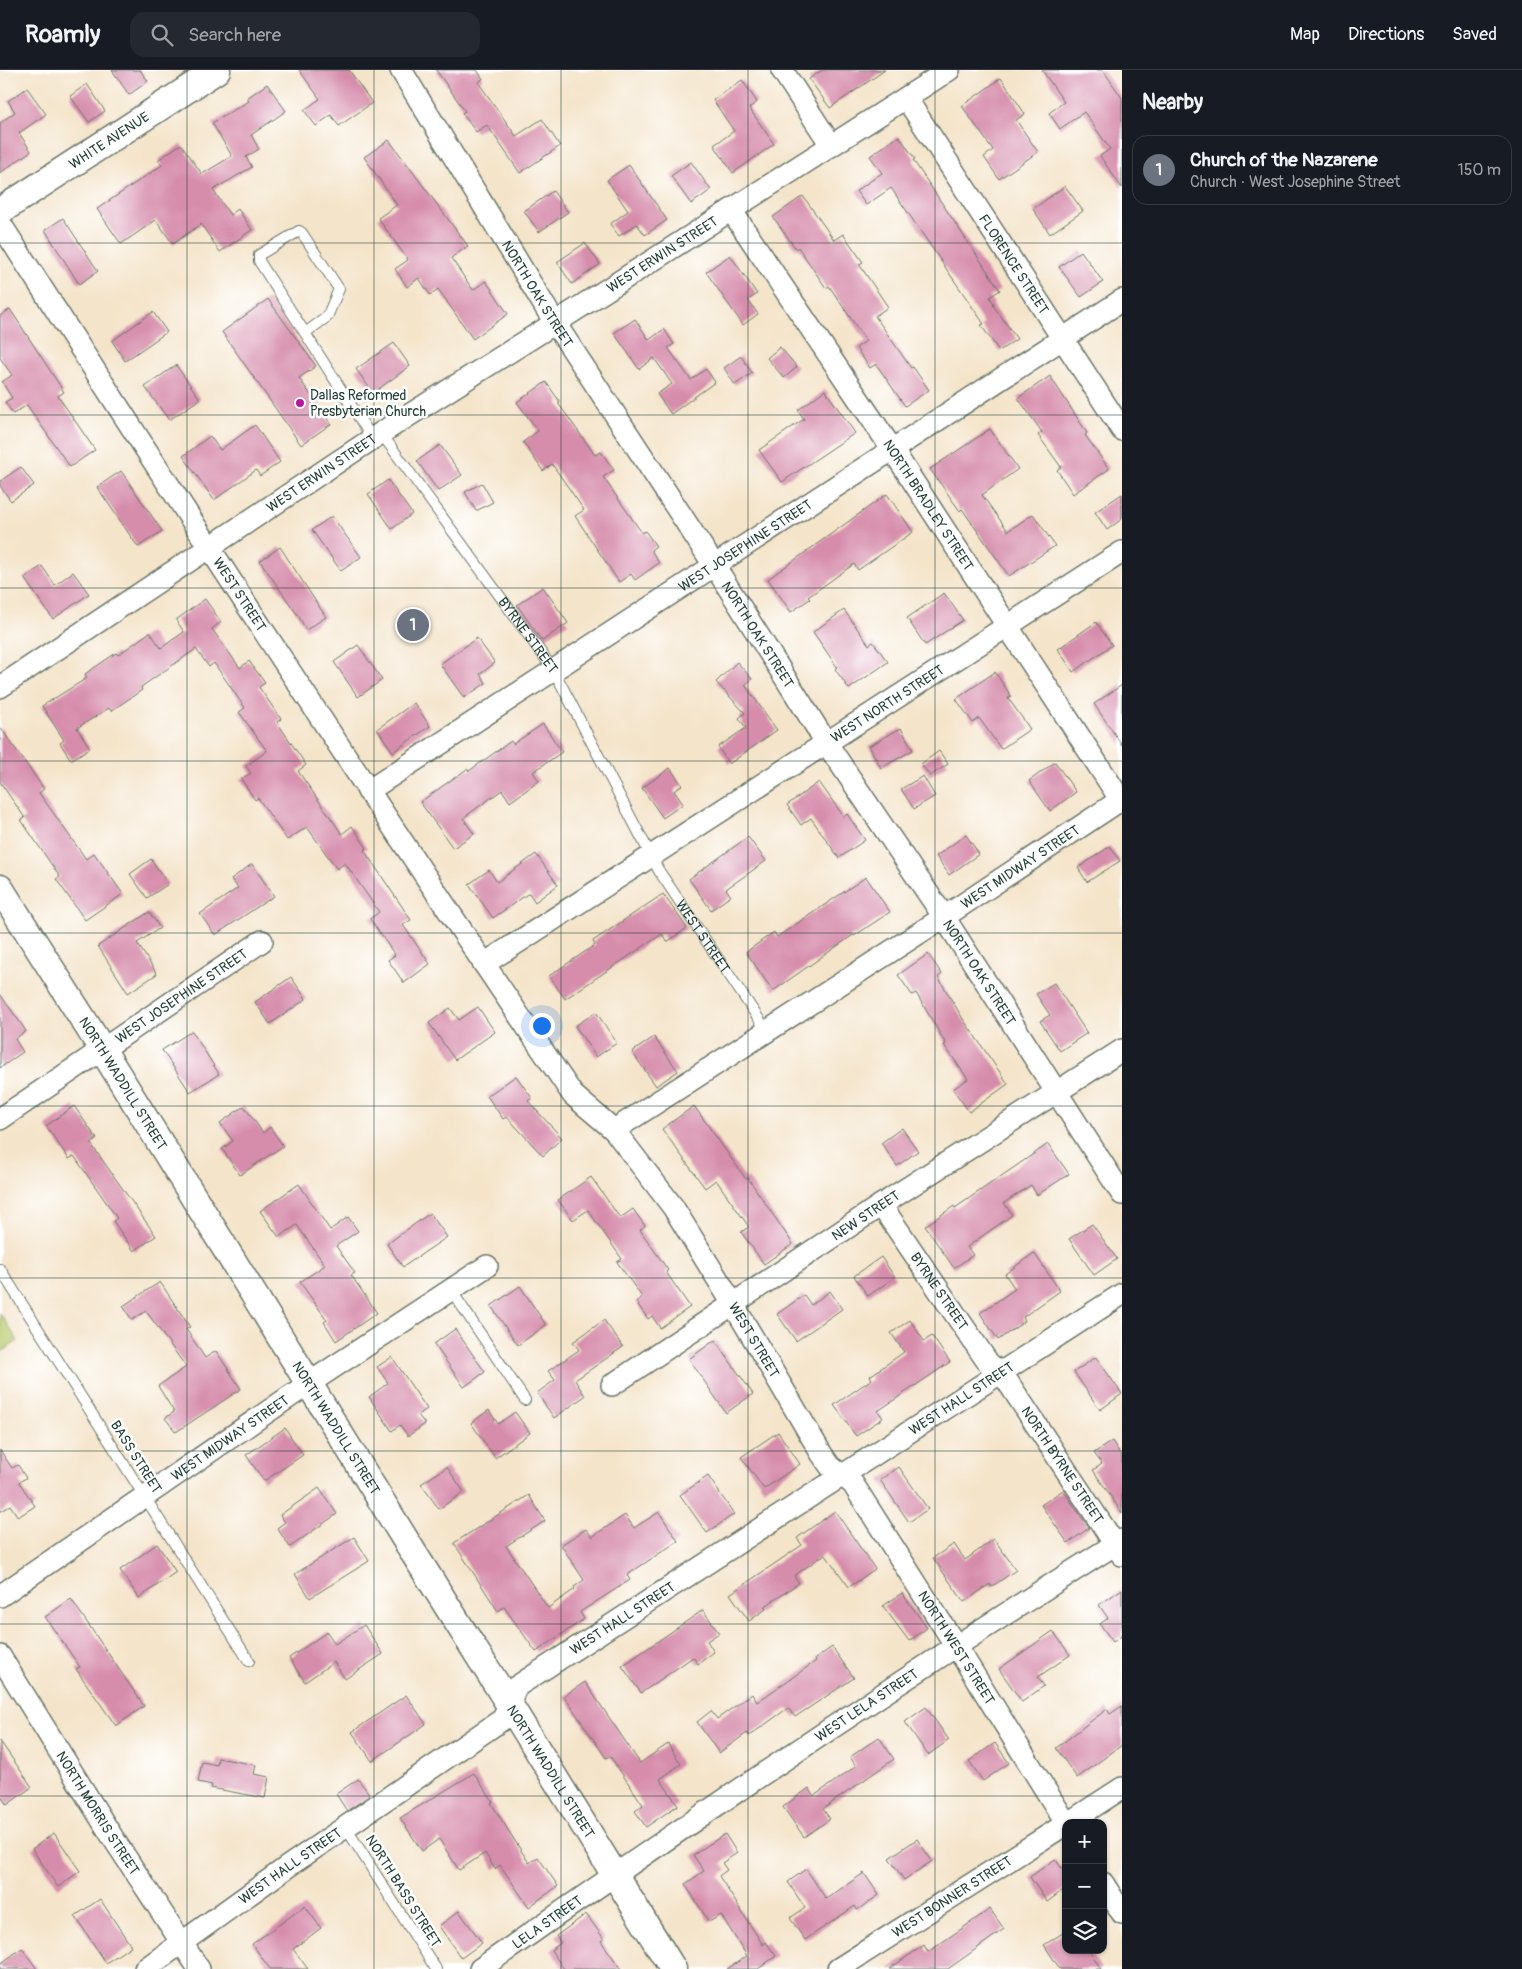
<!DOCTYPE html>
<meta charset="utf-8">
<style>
body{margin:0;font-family:Pangolin,sans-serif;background:#242831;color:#f1f3f6}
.controls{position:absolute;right:15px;bottom:15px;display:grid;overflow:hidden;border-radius:10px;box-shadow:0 1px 4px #0004}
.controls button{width:45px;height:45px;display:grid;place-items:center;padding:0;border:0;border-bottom:1px solid #363941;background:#171b24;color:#f1f3f6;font:25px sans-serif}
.you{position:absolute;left:541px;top:955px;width:18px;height:18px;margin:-12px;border:4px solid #fff;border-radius:50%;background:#1a73e8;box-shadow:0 0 0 8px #1a73e833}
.badge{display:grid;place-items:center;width:32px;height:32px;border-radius:50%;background:#d690ce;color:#fff;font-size:16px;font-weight:700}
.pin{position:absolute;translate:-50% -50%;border:2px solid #fff;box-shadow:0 1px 5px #0006}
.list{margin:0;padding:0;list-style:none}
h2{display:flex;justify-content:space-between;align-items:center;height:65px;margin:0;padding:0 20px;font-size:21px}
h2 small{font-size:16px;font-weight:400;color:#9ea1a6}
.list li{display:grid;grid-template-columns:32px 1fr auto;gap:15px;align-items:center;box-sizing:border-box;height:70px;margin:0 10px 10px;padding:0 10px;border:1px solid #363941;border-radius:15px}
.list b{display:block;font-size:19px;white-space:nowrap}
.list p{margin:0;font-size:16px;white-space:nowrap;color:#9ea1a6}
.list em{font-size:16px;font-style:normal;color:#9ea1a6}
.icon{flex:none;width:28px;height:28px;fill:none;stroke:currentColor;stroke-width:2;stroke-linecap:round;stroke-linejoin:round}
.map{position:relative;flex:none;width:1122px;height:1899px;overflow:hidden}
header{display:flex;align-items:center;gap:30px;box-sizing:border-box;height:70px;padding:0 25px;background:#171b24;border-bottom:1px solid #363941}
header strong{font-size:24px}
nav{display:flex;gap:28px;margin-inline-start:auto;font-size:18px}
.search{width:350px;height:45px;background:#242831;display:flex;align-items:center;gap:12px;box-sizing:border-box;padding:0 18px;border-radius:15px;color:#9ea1a6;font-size:19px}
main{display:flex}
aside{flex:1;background:#171b24}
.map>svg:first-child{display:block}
</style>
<header>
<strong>Roamly</strong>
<div class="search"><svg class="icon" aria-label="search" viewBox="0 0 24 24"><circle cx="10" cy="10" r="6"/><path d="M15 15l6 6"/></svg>Search here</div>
<nav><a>Map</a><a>Directions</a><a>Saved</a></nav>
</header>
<main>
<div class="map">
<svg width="1122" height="1899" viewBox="0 0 1122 1899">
<rect width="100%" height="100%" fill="#fff"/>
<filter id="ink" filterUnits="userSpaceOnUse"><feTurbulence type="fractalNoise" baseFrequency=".02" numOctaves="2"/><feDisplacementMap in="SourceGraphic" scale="10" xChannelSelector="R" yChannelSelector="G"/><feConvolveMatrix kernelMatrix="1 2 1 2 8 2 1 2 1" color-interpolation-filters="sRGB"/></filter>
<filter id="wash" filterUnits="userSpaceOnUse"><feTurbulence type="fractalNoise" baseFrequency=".0096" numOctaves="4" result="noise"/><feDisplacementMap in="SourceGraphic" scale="20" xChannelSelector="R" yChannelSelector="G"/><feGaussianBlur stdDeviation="1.12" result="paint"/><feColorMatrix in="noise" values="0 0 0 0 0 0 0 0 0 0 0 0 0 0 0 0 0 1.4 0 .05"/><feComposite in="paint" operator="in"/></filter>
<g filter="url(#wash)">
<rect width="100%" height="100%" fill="#f4e4ca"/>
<path fill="#b7c86b" stroke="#6b8250" d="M0 1243 18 1271 0 1283Z"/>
<g id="blocks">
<path fill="#d68cab" d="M112 0H140L148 11 129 25Z
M299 0H349L372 33 339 56 331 45 316 56 304 40 320 29Z
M436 0H477L483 9 478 12 516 66 542 49 560 76 520 103 487 55 476 62 462 43 465 41Z
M822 0H885L830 38 809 9Z
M1042 0H1103L1122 28V118L1100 86 1110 79 1084 42 1060 59 1049 43 1064 32Z
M1001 8 1025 44 1016 50 1038 82 999 109 984 87 993 80 962 36Z
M742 10 757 32 749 38 774 74 733 103 714 75 734 61 713 30Z
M87 14 105 41 89 52 70 26Z
M267 14 286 41 251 65 259 79 246 87 252 97 213 120 230 145 238 139 252 160 220 182 201 154 173 174 156 150 121 174 97 139 162 95 158 90 181 74 202 104 232 86 212 53 249 31 247 28Z
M27 18 46 44 19 63 31 81 0 103V53L15 42 8 31Z
M899 66 915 89 913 90 1000 220 990 227 994 234 993 235 1017 269 999 281 981 255 984 254 891 118 866 135 856 121 882 103 870 86Z
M389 70 468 176 451 188 473 220 486 211 508 244 473 269 438 219 430 225 419 208 407 217 395 199 408 190 378 148 397 135 364 87Z
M691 92 711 120 691 134 671 106Z
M629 95 667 150 645 165 637 154 619 166 610 154 628 141 607 110Z
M1065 116 1083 141 1050 164 1033 139Z
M553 121 568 142 539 162 524 141Z
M803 126 834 170 843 164 863 192 859 194 888 237 875 246 911 298 913 297 929 320 905 336 876 294 870 298 856 278 866 271 829 216 826 218 798 177 796 179 773 147Z
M63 148 98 201 79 214 45 160Z
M585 173 600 194 572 214 557 192Z
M1081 181 1103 212 1081 227 1059 197Z
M730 185 757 224 748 230 758 244 743 255 706 202Z
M268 229 316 296 299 308 331 354 301 375 222 262Z
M10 239 64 322 58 326 95 380 70 397 27 335 13 344 5 332 12 328 2 312 12 305 0 288V246Z
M153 242 167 262 125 291 112 271Z
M635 249 649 270 664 259 674 274 668 278 691 310 706 299 715 312 671 344 657 324 672 314 654 288 639 299 614 263Z
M394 273 410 296 373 323 356 299Z
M780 277 797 297 784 308 767 288Z
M741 286 752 303 735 315 724 298Z
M176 295 200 329 169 350 145 317Z
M1050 306 1087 363 1085 365 1109 399 1073 424 1057 400 1061 397 1038 365 1042 362 1018 328Z
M546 312 560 332 558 333 595 385 601 382 614 400 603 407 642 463 645 461 656 476 651 480 659 493 635 510 631 504 619 512 575 446 584 440 552 394 543 401 523 372 538 361 517 332Z
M825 320 855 363 782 412 759 380 804 349 798 340Z
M255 355 280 392 260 406 256 400 214 430 183 386 210 366 220 380Z
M990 359 1018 399 982 425 1008 461 1033 444 1055 476 1009 506 962 439 960 441 930 399Z
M440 375 462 405 438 421 417 391Z
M21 397 34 415 11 431 0 416V411Z
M121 401 162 461 138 477 97 417Z
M388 410 412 444 392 459 368 424Z
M482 413 493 432 476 441 465 422Z
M887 424 913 462 858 500 854 494 808 527 810 529 791 542 768 509Z
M1122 424V449L1107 460 1095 442Z
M332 446 361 487 341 501 312 460Z
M280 477 326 547 306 560 299 547 260 491Z
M42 496 55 515 73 502 89 524 53 549 24 508Z
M543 517 568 553 542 571 517 535Z
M944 523 963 550 925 575 907 548Z
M205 529 221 552 212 559 240 598 249 591 265 613 259 617 281 649 277 652 306 695 298 701 342 764 352 756 367 778 364 780 411 850 403 855 430 894 404 913 388 890 395 885 370 849 379 842 345 793 337 799 307 757 287 770 258 728 255 730 241 709 251 703 246 696 267 681 239 642 245 638 214 593 209 597 196 579 141 617 142 620 111 641 109 638 77 658 90 678 71 690 60 673 64 670 42 636 87 608 85 604 116 583 118 585 150 562 161 578 184 562 176 550Z
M844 540 869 575 873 572 888 592 849 619 835 599 837 597 813 562Z
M1096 552 1112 575 1073 602 1058 579Z
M477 568 495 593 480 604 486 613 464 628 440 594Z
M358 575 382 610 358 627 334 592Z
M737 592 752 609 745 615 777 660 729 694 718 677 746 658 739 648 745 643 716 612Z
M995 602 1011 626 1008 628 1030 659 1001 679 979 648 973 653 956 629Z
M1122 615V675L1094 634Z
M414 633 430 656 393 682 377 659Z
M543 654 562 682 533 702 539 711 510 732 502 720 463 748 474 764 453 778 420 732 467 699 469 701 511 671 513 674Z
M0 657 44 719 39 723 86 789 94 783 123 824 85 850 56 809 60 807 21 750 25 748 0 712Z
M901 658 913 680 881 698 869 676Z
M939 681 948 694 930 706 921 694Z
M1055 692 1076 722 1050 741 1029 711Z
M670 698 682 715 674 721 683 734 663 748 642 718Z
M923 706 935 726 914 739 901 719Z
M819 712 844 747 847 744 865 770 839 788 811 748 801 755 787 735Z
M966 765 979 784 949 805 936 786Z
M748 767 766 791 726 819 731 826 711 840 689 809Z
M1110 776 1120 791 1087 812 1078 798Z
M536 784 558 815 535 832 529 823 493 848 469 814 489 800 497 812Z
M151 789 168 814 147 828 130 804Z
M252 794 274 826 215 865 200 844 238 818 231 809Z
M866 807 890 842 854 866 853 865 773 921 746 882 774 862 777 867Z
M663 824 687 858 667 872 662 864 565 929 549 906 595 875 593 871Z
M149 842 160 858 137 873 157 904 128 923 98 876Z
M928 884 942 904 938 907 963 949 1008 1014 969 1042 953 1019 968 1009 944 975 946 974 916 923 912 925 898 905Z
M291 907 306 929 270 954 255 932Z
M1054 913 1087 963 1060 981 1040 951 1050 945 1036 924Z
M0 924 26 961 15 969 23 982 0 998Z
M478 937 495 962 455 990 429 953 450 938 459 950Z
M596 942 617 973 596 987 575 956Z
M192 961 219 1004 190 1022 162 980Z
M654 967 678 1001 656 1016 632 982Z
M516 1006 532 1028 528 1031 562 1068 543 1086 507 1047 503 1049 487 1026Z
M74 1036 97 1069 91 1074 156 1166 134 1181 113 1151 117 1148 74 1086 69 1089 46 1056Z
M244 1036 263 1063 270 1057 283 1076 240 1105 222 1079 233 1071 220 1053Z
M694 1036 746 1109 748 1108 793 1174 764 1194 741 1162 749 1157 716 1110 705 1118 662 1059Z
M902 1058 918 1081 897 1096 881 1073Z
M1048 1074 1069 1104 1037 1125 1031 1115 1004 1133 1012 1145 967 1177 973 1185 954 1198 925 1156 954 1136 955 1138Z
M591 1107 620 1148 633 1139 645 1156 640 1160 668 1200 666 1202 690 1237 660 1258 652 1246 648 1249 636 1232 642 1227 617 1192 622 1189 588 1140 573 1150 558 1130Z
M299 1114 330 1160 348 1147 358 1161 336 1176 355 1203 351 1205 377 1243 336 1271 324 1252 327 1250 300 1212 325 1195 297 1155 279 1167 260 1141Z
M430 1143 447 1167 403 1197 387 1174Z
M1092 1154 1117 1189 1094 1205 1069 1169Z
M1034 1183 1060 1221 1023 1247 1025 1251 998 1270 980 1243 1015 1219 1005 1204Z
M881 1187 895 1207 868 1226 854 1206Z
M160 1212 190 1257 186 1259 205 1288 216 1281 241 1319 176 1362 165 1348 174 1342 158 1316 186 1297 146 1241 132 1250 123 1236Z
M520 1216 546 1255 518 1275 491 1236Z
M830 1221 842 1239 796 1271 777 1244 804 1225 811 1235Z
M604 1250 623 1277 575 1310 585 1326 554 1348 537 1323 555 1310 548 1301 579 1280 573 1272Z
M910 1250 924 1271 932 1266 950 1292 878 1341 883 1348 856 1366 834 1335 872 1309 870 1306 904 1282 891 1263Z
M455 1259 485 1302 464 1317 434 1274Z
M715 1270 753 1324 726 1343 689 1289Z
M392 1287 427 1339 418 1345 425 1354 408 1366 400 1355 392 1361 369 1327 388 1313 377 1297Z
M1096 1287 1122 1324 1100 1340 1074 1302Z
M489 1340 498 1354 515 1342 530 1363 495 1388 471 1353Z
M285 1358 303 1385 264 1411 246 1385Z
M778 1362 800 1394 764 1419 741 1387Z
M1112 1371 1122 1387V1443L1093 1400 1102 1394 1094 1383Z
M0 1380 12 1398 18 1395 26 1408 19 1412 35 1436 18 1447 10 1435 0 1442Z
M447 1397 464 1422 439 1439 421 1414Z
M899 1397 928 1439 909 1452 880 1410Z
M708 1406 734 1444 707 1463 680 1425Z
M319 1418 337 1444 290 1477 277 1458 285 1452 280 1445Z
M1063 1420 1089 1458 1068 1473 1041 1435Z
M529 1425 545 1451 506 1476 548 1538 575 1519 574 1517 584 1510 561 1475 586 1459 592 1467 625 1445 634 1458 659 1442 678 1471 627 1505 630 1510 580 1542 584 1549 536 1582 504 1537 498 1541 454 1473Z
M835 1441 875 1499 849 1517 825 1484 794 1506 799 1513 764 1537 766 1539 749 1551 730 1524 802 1475 797 1468Z
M354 1467 369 1491 310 1528 295 1504Z
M994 1469 1016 1500 991 1517 990 1514 964 1532 933 1488 954 1474 965 1490Z
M157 1474 176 1502 139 1528 120 1500Z
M1122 1519V1568L1121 1566 1113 1572 1100 1554 1108 1548 1099 1535Z
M902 1523 927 1558 909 1571 883 1536Z
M71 1529 144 1636 116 1656 76 1599 80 1597 45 1547Z
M703 1540 719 1563 707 1571 714 1582 698 1594 693 1587 641 1623 622 1596Z
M364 1555 383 1584 345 1609 334 1592 305 1612 289 1588 327 1562 335 1574Z
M1053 1561 1070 1585 1038 1607 1044 1616 1022 1632 999 1599Z
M832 1577 854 1608 795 1647 788 1638 749 1666 747 1663 719 1683 697 1652 711 1641 717 1649 752 1624 757 1632 816 1591 815 1589Z
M585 1612 640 1693 668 1674 681 1694 660 1709 678 1735 646 1757 635 1741 643 1735 610 1686 606 1688 564 1626Z
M406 1625 426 1654 372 1691 352 1662Z
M1122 1636V1675L1077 1708 1056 1678 1107 1639 1110 1644Z
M926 1637 949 1670 928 1685 905 1652Z
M879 1667 894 1689 823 1739 830 1749 804 1767 783 1737 809 1718 814 1726 856 1696 850 1687Z
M0 1671 32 1717 7 1735 0 1725Z
M995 1673 1009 1693 983 1711 969 1691Z
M218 1688 256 1695 254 1704 269 1707 265 1728 211 1718 212 1715 198 1712 202 1692 217 1695Z
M474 1703 493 1732 491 1733 529 1793 538 1787 558 1816 529 1837 500 1795 495 1799 485 1783 459 1800 439 1769 422 1781 400 1748Z
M358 1709 370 1725 347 1741 336 1724Z
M54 1763 80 1801 58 1817 32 1779Z
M725 1764 737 1783 722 1793 727 1800 719 1806 763 1875 766 1872 776 1886 758 1899H727L747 1886 721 1845 709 1852 685 1814 704 1801 693 1785Z
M917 1769 932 1791 904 1810 889 1788Z
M1055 1789 1066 1804V1818L1047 1832 1030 1807Z
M806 1799 826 1829 864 1803 879 1825 857 1840 855 1836 805 1870 790 1848 805 1838 788 1812Z
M100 1829 131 1876 106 1893 75 1846Z
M305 1836 321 1858 293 1879 308 1899H270L252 1874Z
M990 1839 1004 1859 948 1899H889L924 1875 928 1882Z
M459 1841 482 1873 461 1888 439 1856Z
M586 1844 604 1869 601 1871 621 1899H564L551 1880 561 1873 556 1866Z
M1066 1861V1880H1089L1101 1899H1060L1044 1875Z
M22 1878 37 1899H0V1894Z"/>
</g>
</g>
<g filter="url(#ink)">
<use href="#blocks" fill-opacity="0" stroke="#6a7768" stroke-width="1"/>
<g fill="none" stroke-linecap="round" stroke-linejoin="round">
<defs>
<g id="service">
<path d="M305 263 327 247 339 219 302 163 299 161 259 185V191L372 368"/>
<path id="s1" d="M381 363 553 599 659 801 767 961"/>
<path d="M0 1199 249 1591"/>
<path d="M451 1220 525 1330"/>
<path d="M346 1758 436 1899"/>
</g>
<g id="minor">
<path id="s2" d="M401 0 555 253 714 495 827 674 944 847 1122 1124"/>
<path d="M782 0 831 75"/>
<path id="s3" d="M906 28 1122 360"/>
<path id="s4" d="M731 140 892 379 1122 732"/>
<path id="s5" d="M0 153C188 446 377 738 573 1025L614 1060 673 1137 733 1234 821 1383 830 1396 853 1414 956 1576 1066 1753"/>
<path id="s6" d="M0 617 381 363 555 253 949 0"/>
<path id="s7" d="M368 721 1122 230"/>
<path id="s8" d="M484 894C696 755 910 620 1122 482"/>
<path id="s9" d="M0 1049 262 871"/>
<path id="s10" d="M614 1060 944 847 1122 729"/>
<path id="s11" d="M881 1135 989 1294 1002 1303 1122 1485"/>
<path id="s12" d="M612 1315 881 1135 1122 980"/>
<path id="s13" d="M0 1526 308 1314 487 1196"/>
<path id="s14" d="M0 1586 113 1768 199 1899"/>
<path d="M1068 1753 1122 1718"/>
<path d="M1103 1813 1122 1843"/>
<path id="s15" d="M145 1899 290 1795 503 1649 516 1617 1122 1224"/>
<path id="s16" d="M480 1899C690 1751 904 1607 1122 1470"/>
<path id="s17" d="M838 1899 1066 1754"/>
</g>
<g id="tertiary">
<path id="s18" d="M0 141 217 0"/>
<path id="s19" d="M0 818 102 979 413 1482 509 1634 673 1899"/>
</g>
</defs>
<use href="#service" stroke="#6a7768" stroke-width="12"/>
<use href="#minor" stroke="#6a7768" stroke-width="24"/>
<use href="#tertiary" stroke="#6a7768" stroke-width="29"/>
<use href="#service" stroke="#fff" stroke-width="10"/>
<use href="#minor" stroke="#fff" stroke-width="21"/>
<use href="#tertiary" stroke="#fff" stroke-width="26"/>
</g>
</g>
<path fill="none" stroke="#1f3d34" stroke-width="1" stroke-opacity="0.55" d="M187 0V1899M374 0V1899M561 0V1899M748 0V1899M935 0V1899M0 173H1122M0 345H1122M0 518H1122M0 691H1122M0 863H1122M0 1036H1122M0 1208H1122M0 1381H1122M0 1554H1122M0 1726H1122"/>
<circle fill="#b5179e" stroke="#fff" stroke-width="2" cx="300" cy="333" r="5"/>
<g text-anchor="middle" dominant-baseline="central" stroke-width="5" stroke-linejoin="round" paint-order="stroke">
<g font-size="14" fill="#1f3d34" stroke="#fff">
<text stroke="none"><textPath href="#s18" startOffset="130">WHITE AVENUE</textPath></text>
<text stroke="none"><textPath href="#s6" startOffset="791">WEST ERWIN STREET</textPath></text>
<text stroke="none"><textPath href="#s3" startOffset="198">FLORENCE STREET</textPath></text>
<text stroke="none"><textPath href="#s2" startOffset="262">NORTH OAK STREET</textPath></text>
<text stroke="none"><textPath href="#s6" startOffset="386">WEST ERWIN STREET</textPath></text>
<text stroke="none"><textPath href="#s4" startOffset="355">NORTH BRADLEY STREET</textPath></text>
<text stroke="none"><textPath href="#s7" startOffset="450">WEST JOSEPHINE STREET</textPath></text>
<text stroke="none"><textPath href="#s5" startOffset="442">WEST STREET</textPath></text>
<text stroke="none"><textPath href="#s2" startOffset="668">NORTH OAK STREET</textPath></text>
<text stroke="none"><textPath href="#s1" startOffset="250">BYRNE STREET</textPath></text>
<text stroke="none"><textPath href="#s8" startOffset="480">WEST NORTH STREET</textPath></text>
<text stroke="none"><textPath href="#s10" startOffset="484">WEST MIDWAY STREET</textPath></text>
<text stroke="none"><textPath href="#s1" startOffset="599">WEST STREET</textPath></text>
<text stroke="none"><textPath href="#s2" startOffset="1072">NORTH OAK STREET</textPath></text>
<text stroke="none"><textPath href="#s9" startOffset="219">WEST JOSEPHINE STREET</textPath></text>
<text stroke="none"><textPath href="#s19" startOffset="231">NORTH WADDILL STREET</textPath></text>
<text stroke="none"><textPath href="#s12" startOffset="305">NEW STREET</textPath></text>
<text stroke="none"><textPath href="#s11" startOffset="104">BYRNE STREET</textPath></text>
<text stroke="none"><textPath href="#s5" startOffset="1350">WEST STREET</textPath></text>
<text stroke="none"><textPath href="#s15" startOffset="1002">WEST HALL STREET</textPath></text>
<text stroke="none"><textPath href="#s19" startOffset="636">NORTH WADDILL STREET</textPath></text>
<text stroke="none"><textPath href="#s13" startOffset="279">WEST MIDWAY STREET</textPath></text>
<text transform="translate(136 1387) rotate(58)">BASS STREET</text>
<text stroke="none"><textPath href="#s11" startOffset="318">NORTH BYRNE STREET</textPath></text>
<text stroke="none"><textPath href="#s15" startOffset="598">WEST HALL STREET</textPath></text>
<text stroke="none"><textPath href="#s5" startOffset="1720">NORTH WEST STREET</textPath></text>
<text stroke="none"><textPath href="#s16" startOffset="468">WEST LELA STREET</textPath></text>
<text stroke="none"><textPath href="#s19" startOffset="1041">NORTH WADDILL STREET</textPath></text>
<text stroke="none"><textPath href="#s14" startOffset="185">NORTH MORRIS STREET</textPath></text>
<text stroke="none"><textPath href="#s15" startOffset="178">WEST HALL STREET</textPath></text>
<text transform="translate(403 1821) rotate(58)">NORTH BASS STREET</text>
<text stroke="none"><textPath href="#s17" startOffset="135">WEST BONNER STREET</textPath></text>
<text stroke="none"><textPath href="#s16" startOffset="82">LELA STREET</textPath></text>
</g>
<g font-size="14" fill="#1f3d34" stroke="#fff" text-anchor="start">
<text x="310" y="325">Dallas Reformed<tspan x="310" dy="16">Presbyterian Church</tspan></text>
</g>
</g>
</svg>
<div class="controls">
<button>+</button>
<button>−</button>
<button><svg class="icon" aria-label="layers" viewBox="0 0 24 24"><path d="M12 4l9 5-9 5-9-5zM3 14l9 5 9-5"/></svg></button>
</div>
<div class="you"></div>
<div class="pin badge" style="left:413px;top:555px;background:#6b7280">1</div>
</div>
<aside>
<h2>Nearby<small></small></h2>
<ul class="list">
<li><span class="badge" style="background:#6b7280">1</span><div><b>Church of the Nazarene</b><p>Church · West Josephine Street</p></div><em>150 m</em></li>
</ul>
</aside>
</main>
